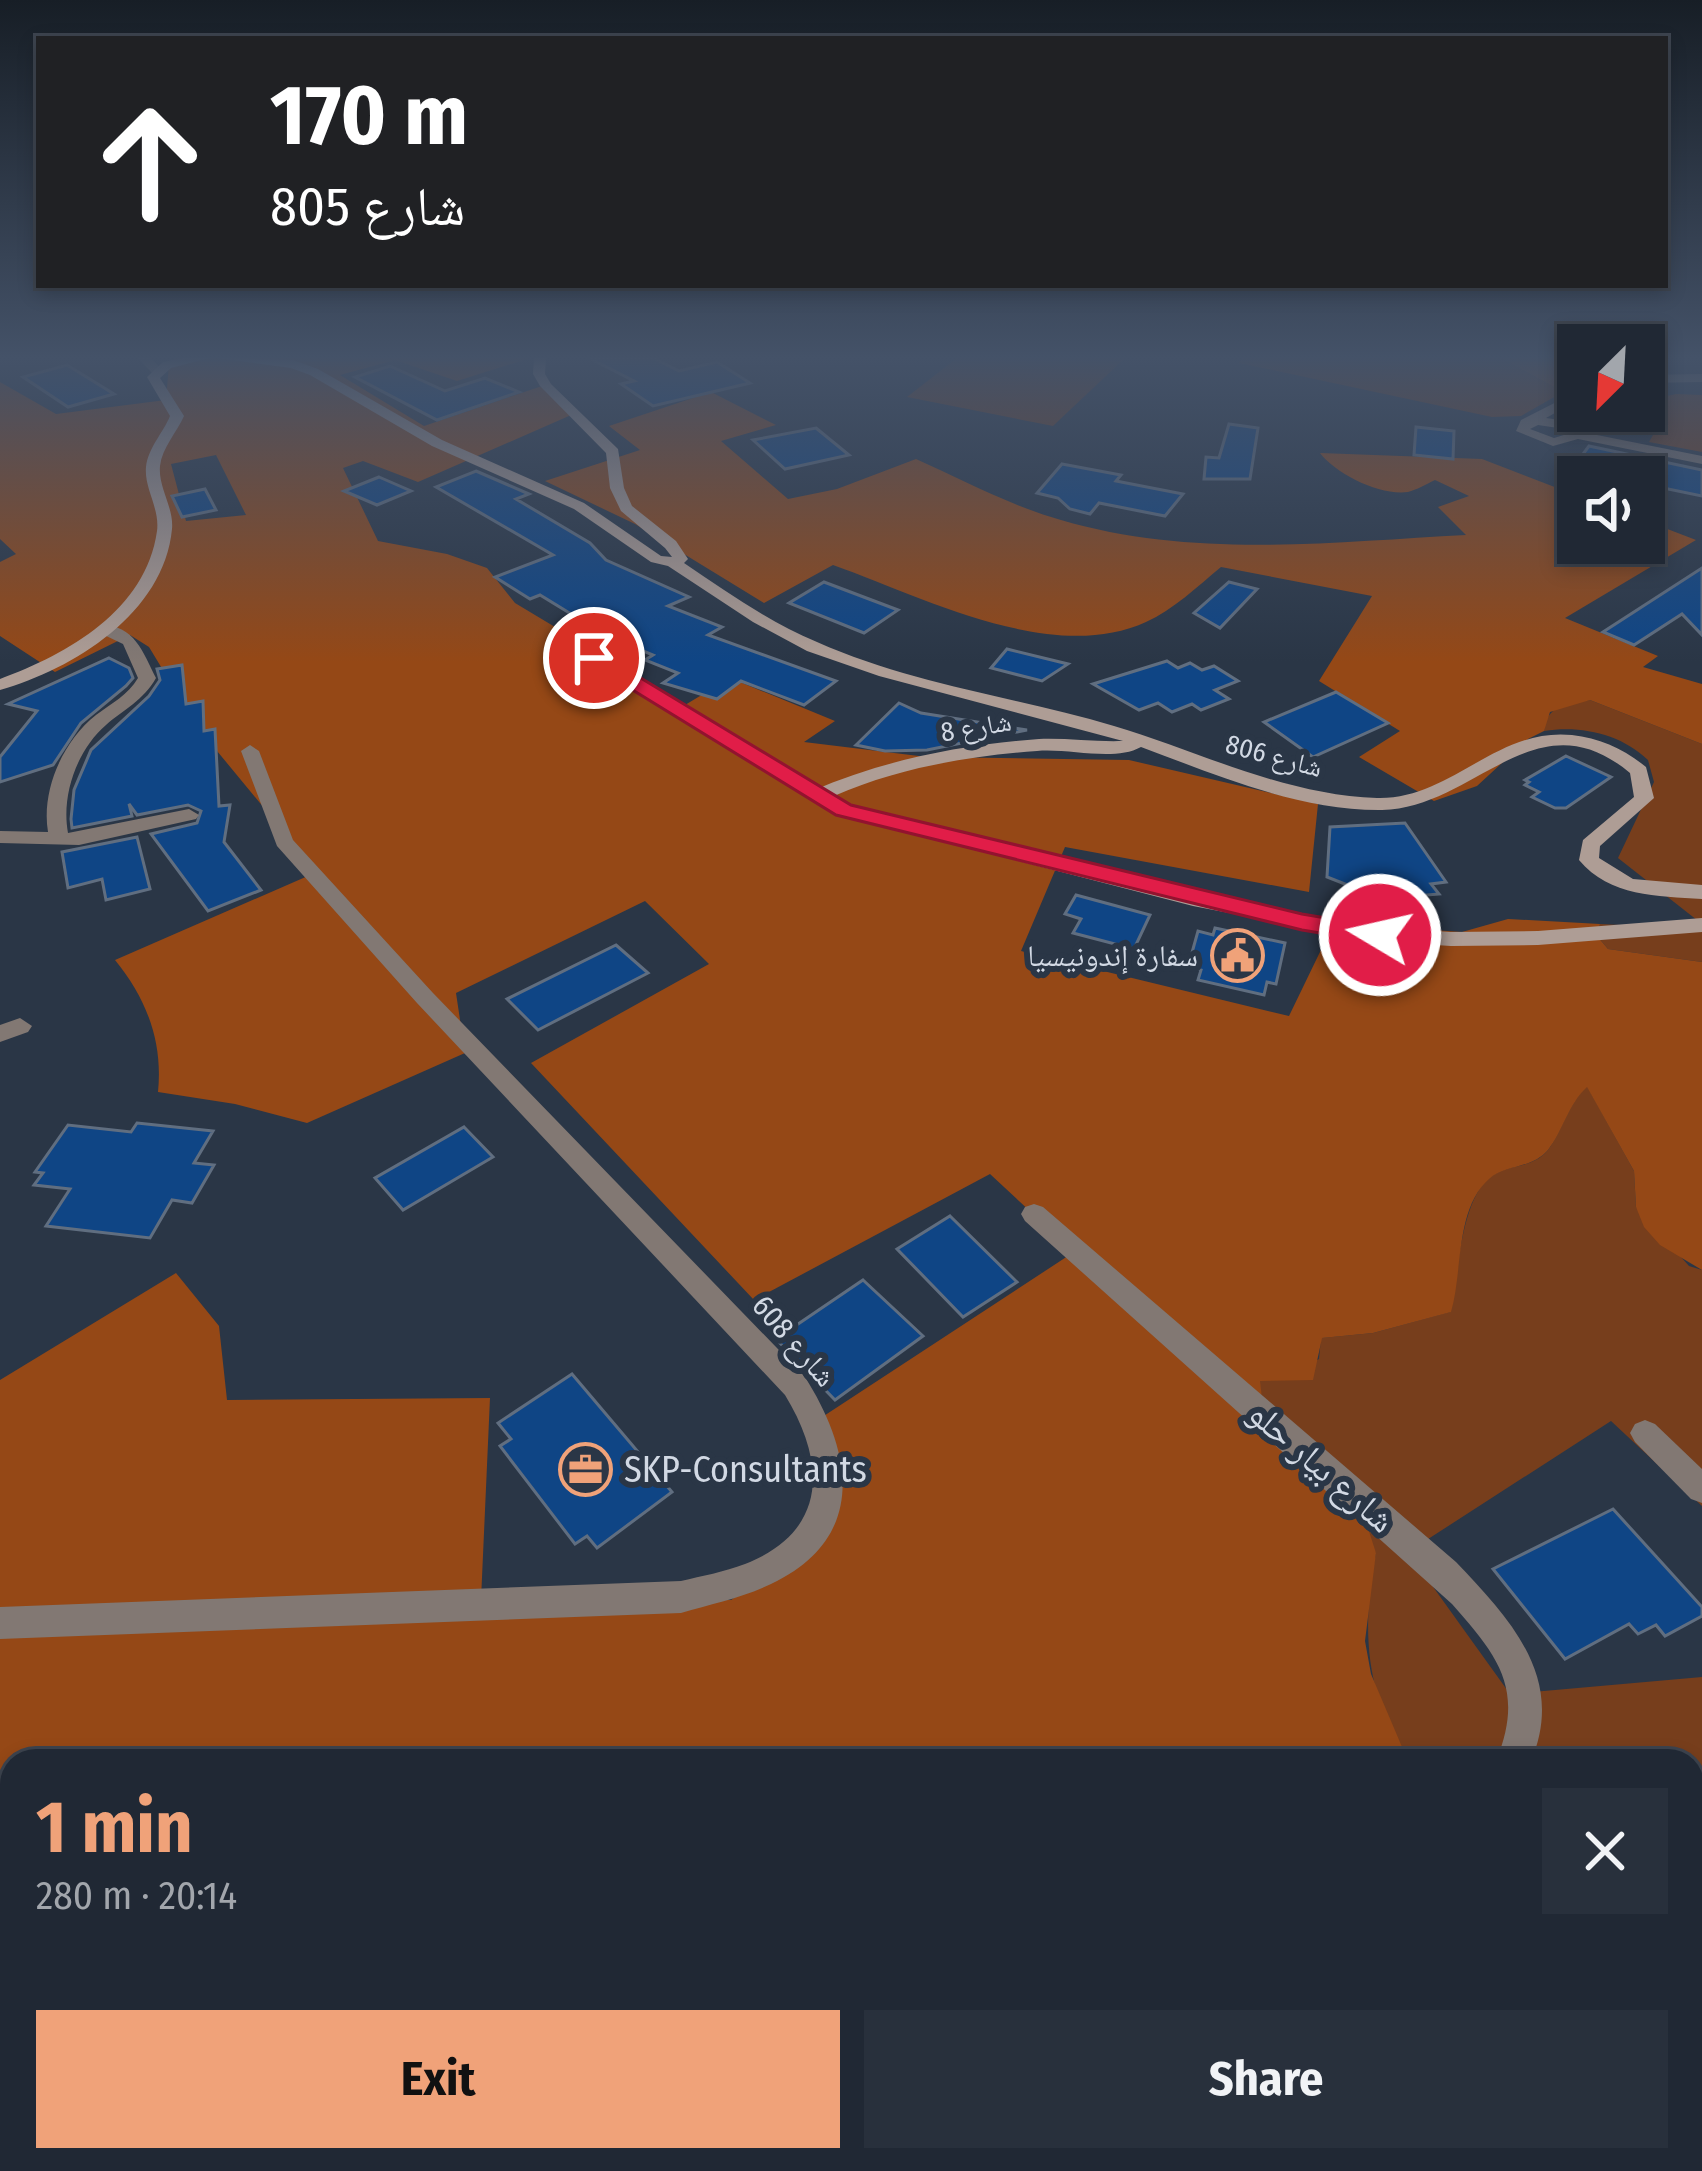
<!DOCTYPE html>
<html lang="en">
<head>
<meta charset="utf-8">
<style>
	:root { --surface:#202834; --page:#28303c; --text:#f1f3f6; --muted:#a2a6ac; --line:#3d444f; --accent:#f0a279 }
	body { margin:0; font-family:"Fira Sans Condensed","Noto Naskh Arabic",sans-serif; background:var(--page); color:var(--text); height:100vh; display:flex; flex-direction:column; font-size:45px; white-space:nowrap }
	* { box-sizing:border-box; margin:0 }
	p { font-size:39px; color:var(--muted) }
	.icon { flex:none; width:66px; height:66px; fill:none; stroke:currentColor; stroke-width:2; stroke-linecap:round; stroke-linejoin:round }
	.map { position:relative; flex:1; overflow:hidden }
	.panel { position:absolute; left:0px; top:1749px; width:1704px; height:423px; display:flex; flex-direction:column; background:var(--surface); border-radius:36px 36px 0 0; box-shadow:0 6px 18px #0003,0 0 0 3px var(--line) }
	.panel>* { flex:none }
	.hud { position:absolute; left:36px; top:36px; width:1632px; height:252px; border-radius:0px; box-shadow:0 6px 18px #0003,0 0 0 3px var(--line); background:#202124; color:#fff; overflow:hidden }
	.needle { width:78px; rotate:204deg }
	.tools { position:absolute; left:1557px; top:324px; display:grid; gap:24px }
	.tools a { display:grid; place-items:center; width:108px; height:108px; border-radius:0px; background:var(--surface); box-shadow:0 6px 18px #0003,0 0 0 3px var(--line); font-size:60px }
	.pin { position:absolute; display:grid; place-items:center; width:102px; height:102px; color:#fff; margin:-51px; border:6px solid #fff; border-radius:50%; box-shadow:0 3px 12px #0007 }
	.me { position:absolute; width:132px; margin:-66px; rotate:279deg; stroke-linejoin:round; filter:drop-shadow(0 0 9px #0008) }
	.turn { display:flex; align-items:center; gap:42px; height:252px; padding:0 36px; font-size:54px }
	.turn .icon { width:156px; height:156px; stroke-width:2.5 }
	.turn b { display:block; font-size:84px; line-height:102px }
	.round { display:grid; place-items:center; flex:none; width:126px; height:126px; border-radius:0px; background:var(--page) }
	.head { display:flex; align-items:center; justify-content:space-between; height:204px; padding:0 36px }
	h1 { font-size:72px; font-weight:700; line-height:90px; color:var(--accent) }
	.button { display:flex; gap:24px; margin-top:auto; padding:24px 36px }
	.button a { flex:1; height:138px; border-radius:0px; background:var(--accent); color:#111; font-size:48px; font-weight:700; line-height:138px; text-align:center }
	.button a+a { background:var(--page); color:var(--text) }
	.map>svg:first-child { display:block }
</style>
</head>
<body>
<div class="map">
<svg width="1702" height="2171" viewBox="0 0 1702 2171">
	<rect width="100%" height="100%" fill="#2a3646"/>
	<g fill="#773e1c">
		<polygon points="957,358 1125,358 1053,426 907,397"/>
		<polygon points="1243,358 1501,358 1563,392 1521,416 1492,417 1239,363"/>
		<polygon points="1676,394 1702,395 1702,452 1649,442 1653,435 1623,419 1630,411 1644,411 1644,401"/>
		<path d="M1590,700L1702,744V924L1618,858L1654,782L1648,760C1621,734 1581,725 1544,731C1545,706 1569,702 1590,700Z"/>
		<polygon points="1600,924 1702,929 1702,962 1608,949 1597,936"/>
		<path d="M1587,1086L1634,1171L1636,1207L1689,1266L1702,1270V1506L1611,1421L1408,1552L1510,1694L1702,1677V1854L1692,1844V1761H1408C1365,1694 1361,1629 1376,1553L1263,1405L1259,1380L1284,1378L1319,1359L1321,1338L1373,1333L1450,1312C1459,1275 1460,1190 1497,1173C1515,1164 1534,1167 1548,1150C1563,1130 1568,1105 1587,1086Z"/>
	</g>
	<g fill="#954816" fill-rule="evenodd">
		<path d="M175,358H530L457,381L395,360L340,375L424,426L545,385L578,412L418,482L363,461L343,468L378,541L447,554L487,568L515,603L685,705L730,678L835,721L804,742L927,757L1129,760L1318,804L1309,892L1065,847L1021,951L1289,1016L1334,923L1462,932L1508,919L1600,924L1597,936L1608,949L1702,962V1270L1660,1245L1644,1227L1636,1207L1634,1171L1587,1087C1568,1105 1563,1131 1548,1150C1532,1169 1506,1164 1489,1179C1455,1209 1463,1271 1451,1312L1373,1333L1322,1338L1313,1380L1260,1381L1263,1406L1365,1519L1376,1553L1365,1641L1371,1674L1408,1761H12V1981L0,1968V1380L176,1273L219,1326L227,1400L490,1398L481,1600H731L779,1566L818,1495L810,1425L1074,1252L990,1174L754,1300L531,1063L709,964L645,901L456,993L465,1053L307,1123L235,1104L158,1092C163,1042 147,999 115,960L317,872L198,728L149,647L130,635L55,672L0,636V562L16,554L0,539V382L56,414L166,400L169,364ZM216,455L246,515L186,521L171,464Z"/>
		<polygon points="1501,358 1578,358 1578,384 1563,392"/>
		<path d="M711,392L776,425L721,441L788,499L837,489L916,459C963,480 1011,506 1061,520C1193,559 1331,542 1466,535L1438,507L1469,496L1435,480C1427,484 1416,490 1408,492C1380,496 1336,474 1320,453L1482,459L1578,496V543H1644V520L1696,540L1565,618L1658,656L1643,667L1702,684V744L1590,700L1550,712L1544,731L1528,739L1477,786L1434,801L1359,757L1400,731L1319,681L1372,596L1221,567C1198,586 1173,610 1146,622C1052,665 923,597 833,565L764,603L635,524L545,481L640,450L609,426Z"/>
		<polygon points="46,2160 223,2160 221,2171 44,2171"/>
	</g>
	<g fill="#0f4585" stroke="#606e80" stroke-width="3">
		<polygon points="589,358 653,358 679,371 717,362 750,383 653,406 621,384 634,381"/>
		<polygon points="67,365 114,394 68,407 23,377"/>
		<polygon points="390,366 445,391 485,378 519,392 437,420 355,377"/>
		<polygon points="1229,424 1258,428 1250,479 1204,479 1206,457 1219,458"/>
		<polygon points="1416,427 1454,431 1453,459 1414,455"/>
		<polygon points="816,428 849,455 785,469 753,440"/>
		<polygon points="1589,446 1702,470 1702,496 1644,484 1644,477 1566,477"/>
		<polygon points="1062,464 1121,475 1116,481 1183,494 1165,516 1099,503 1090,514 1070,509 1058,498 1037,493"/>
		<polygon points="476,471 529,494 516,499 590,543 606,560 689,597 668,606 722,627 708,635 836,681 804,705 741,681 717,699 663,683 678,673 645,660 653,655 607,636 540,595 530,599 495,577 553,555 436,487"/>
		<polygon points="379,477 411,491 377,505 344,491"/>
		<polygon points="205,489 216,510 182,517 172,496"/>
		<polygon points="1702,568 1702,635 1682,614 1634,645 1603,632"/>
		<polygon points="824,582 898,610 864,633 789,603"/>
		<polygon points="1229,582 1257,589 1220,628 1194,613"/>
		<polygon points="1007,649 1068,664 1042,681 991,668"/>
		<polygon points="109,658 129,668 133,678 126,686 81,723 53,765 0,782 0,757 37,711 8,704"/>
		<polygon points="1167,661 1178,668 1190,663 1202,670 1214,666 1238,681 1215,690 1229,699 1201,710 1192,704 1172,712 1158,703 1139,710 1093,684"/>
		<polygon points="182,665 186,704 203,701 204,731 215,729 219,806 230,805 224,842 261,890 208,911 151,834 197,823 201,811 188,805 137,815 129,804 132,816 72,828 71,819 74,790 91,750 149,696 160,680 157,669"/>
		<polygon points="1336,692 1388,723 1313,757 1264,722"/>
		<polygon points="899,703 921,713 1027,730 927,750 885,751 856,745"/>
		<polygon points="1566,756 1611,777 1566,808 1555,808 1532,797 1539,792 1525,785 1529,782 1525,780"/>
		<polygon points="1405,823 1446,882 1431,884 1439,894 1391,898 1352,893 1350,886 1327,877 1330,827"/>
		<polygon points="137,837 150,889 106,900 102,879 68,888 62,852"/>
		<polygon points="1076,895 1150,915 1134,949 1073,933 1081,919 1065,914"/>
		<polygon points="1215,928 1285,943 1276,984 1267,982 1264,995 1198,980 1201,970 1188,967 1198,931 1213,935"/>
		<polygon points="616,945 648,973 538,1030 507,999"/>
		<polygon points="137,1123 213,1131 194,1163 214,1165 192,1203 172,1200 150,1238 46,1226 70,1189 34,1185 43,1173 35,1172 68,1125 131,1132"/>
		<polygon points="464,1127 493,1157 403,1210 375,1178"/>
		<polygon points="950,1216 1017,1282 963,1317 897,1249"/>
		<polygon points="863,1280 923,1336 835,1400 776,1339"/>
		<polygon points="572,1374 672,1492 597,1548 587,1536 575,1544 500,1446 511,1439 498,1423"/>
		<polygon points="1613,1509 1702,1607 1702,1616 1665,1636 1656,1625 1638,1634 1629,1624 1565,1659 1493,1569"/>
	</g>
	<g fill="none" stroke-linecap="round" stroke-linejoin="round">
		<g fill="#827873" fill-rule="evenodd">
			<polygon points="138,358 151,358 162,370 152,373"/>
			<polygon points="1702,374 1702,382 1644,383 1644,375"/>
			<path d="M1578,391V400L1546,418L1567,421L1582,432L1702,456V464L1578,439L1553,446L1516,431L1521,420ZM1538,425L1558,428L1567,434L1554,438L1530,429Z"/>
			<path d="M100,625C134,624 143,652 156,678C143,701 124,709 106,725C77,750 61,795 68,833L189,809L199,815L196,819L79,845L0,843V831L48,832C41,790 63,741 96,715C112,703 128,695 138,678L123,644L100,633Z"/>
			<polygon points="557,630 826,791 829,795 819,801 812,799 551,639 549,635"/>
			<path d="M250,745L259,751L293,840L433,993L805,1377C853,1453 868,1538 771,1584C742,1598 711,1604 681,1613L0,1639V1607L681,1581C702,1576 724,1572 745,1564C829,1531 826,1462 785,1395L417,1003L277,846L241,751Z"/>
			<polygon points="20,1018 32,1026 28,1032 0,1042 0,1025"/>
			<path d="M1034,1204L1043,1207L1456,1562C1511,1620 1566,1678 1531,1761H1496C1525,1690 1499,1657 1452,1604L1025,1221L1021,1214L1025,1207Z"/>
			<polygon points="1645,1420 1655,1424 1702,1469 1702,1503 1691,1499 1635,1442 1630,1433 1635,1424"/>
			<polygon points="713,2160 778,2160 773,2171 708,2171"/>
		</g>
		<g fill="#ae9d95" fill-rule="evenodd">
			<path d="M183,358H209L171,368L160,378L184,416C177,432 162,448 160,466C158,488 174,507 172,529C164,613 74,669 0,690V679C68,654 146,610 157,531C160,508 144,489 146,467C148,448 163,433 170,416L147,377L163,362Z"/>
			<path d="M218,358L293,360L318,369L442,440L584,503L661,556L672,557L665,548L621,511L610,488L606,453L540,386L533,374L534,358H546L545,374L551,384L618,449L624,488L632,506L676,541L688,559L684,563C727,592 769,622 817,642C911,684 1016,697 1114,726C1201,752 1284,795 1377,798C1450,800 1497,727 1572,735C1600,738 1624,749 1646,767L1654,798L1600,846L1599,858L1633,879L1702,885V899C1657,896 1610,897 1579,860L1583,840L1634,797L1630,773C1536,694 1476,808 1382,810C1299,811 1217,775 1141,747C1114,762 1069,748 1037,751C968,756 898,768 834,796L851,806L1193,893L1374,927L1451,932L1538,931L1702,918V932L1538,945L1451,946L1374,941L1193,906L837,814L812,799V791C883,760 961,745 1039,739C1067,738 1095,742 1123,741L879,676L807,651L753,622L668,566L651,562L574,509L432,446L310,375L291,368Z"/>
			<polygon points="0,1961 12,1966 12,2013 0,2008"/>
			<polygon points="100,2160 144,2160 149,2171 105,2171"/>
		</g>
	</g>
	<linearGradient id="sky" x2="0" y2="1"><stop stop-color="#171e26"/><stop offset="0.54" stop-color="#445268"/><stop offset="1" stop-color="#445268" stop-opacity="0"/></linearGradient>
	<rect width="1702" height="662" fill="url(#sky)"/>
	<polygon fill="#e11d48" stroke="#92132f" stroke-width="3" points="587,654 601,654 851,805 1302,914 1380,927 1392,935 1380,943 1302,930 836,815 587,662"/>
	<defs>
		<symbol id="civic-ring" viewBox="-11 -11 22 22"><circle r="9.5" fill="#2a3646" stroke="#f0a279" stroke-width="1.5"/><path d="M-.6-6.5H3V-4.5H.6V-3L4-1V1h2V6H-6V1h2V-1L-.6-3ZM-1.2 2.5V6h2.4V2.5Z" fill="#f0a279"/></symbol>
		<symbol id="office-ring" viewBox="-11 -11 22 22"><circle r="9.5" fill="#2a3646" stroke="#f0a279" stroke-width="1.5"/><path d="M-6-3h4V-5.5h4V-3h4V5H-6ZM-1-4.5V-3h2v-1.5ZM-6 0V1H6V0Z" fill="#f0a279"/></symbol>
	</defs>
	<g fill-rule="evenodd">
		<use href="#civic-ring" x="1208" y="926" width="59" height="59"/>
		<use href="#office-ring" x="556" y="1440" width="59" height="59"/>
	</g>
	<g text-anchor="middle" stroke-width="12" stroke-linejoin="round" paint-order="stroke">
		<g font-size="27" fill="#d2d9e4" stroke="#2a3646">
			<text transform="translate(976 727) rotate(-9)" y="9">شارع 8</text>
			<text transform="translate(1274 756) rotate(15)" y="9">شارع 806</text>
		</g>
		<g font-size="30" fill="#d2d9e4" stroke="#2a3646" text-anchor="end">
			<text x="1198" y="966">سفارة إندونيسيا</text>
		</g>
		<g font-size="30" fill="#d2d9e4" stroke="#2a3646">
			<text transform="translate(794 1341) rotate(49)" y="10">شارع 608</text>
		</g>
		<g font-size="36" fill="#d2d9e4" stroke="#2a3646">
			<text transform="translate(1322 1466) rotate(41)" y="13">شارع بيار حلو</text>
		</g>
		<g font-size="36" fill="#d2d9e4" stroke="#2a3646" text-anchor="start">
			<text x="624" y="1482">SKP-Consultants</text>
		</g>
	</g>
</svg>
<div class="tools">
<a><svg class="needle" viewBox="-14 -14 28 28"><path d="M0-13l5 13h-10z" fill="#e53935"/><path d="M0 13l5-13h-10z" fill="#a2a6ac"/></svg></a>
<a><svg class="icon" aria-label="sound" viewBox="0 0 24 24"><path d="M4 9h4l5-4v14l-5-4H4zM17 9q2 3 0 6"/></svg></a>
</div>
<div class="pin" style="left:594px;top:658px;background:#d93025"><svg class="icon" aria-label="arrive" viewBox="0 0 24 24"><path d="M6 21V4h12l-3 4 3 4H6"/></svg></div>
<svg class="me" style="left:1380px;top:935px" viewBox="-20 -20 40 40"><circle r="17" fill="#e11d48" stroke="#fff" stroke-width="3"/><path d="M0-11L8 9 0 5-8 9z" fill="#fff"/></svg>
<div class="hud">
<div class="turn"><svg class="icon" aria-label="ahead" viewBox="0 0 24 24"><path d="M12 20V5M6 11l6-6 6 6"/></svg><div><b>170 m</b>شارع 805</div></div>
</div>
<section class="panel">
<div class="head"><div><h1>1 min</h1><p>280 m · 20:14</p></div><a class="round"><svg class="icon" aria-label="close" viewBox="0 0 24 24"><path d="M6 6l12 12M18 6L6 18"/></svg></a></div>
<div class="button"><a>Exit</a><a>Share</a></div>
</section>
</div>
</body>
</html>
